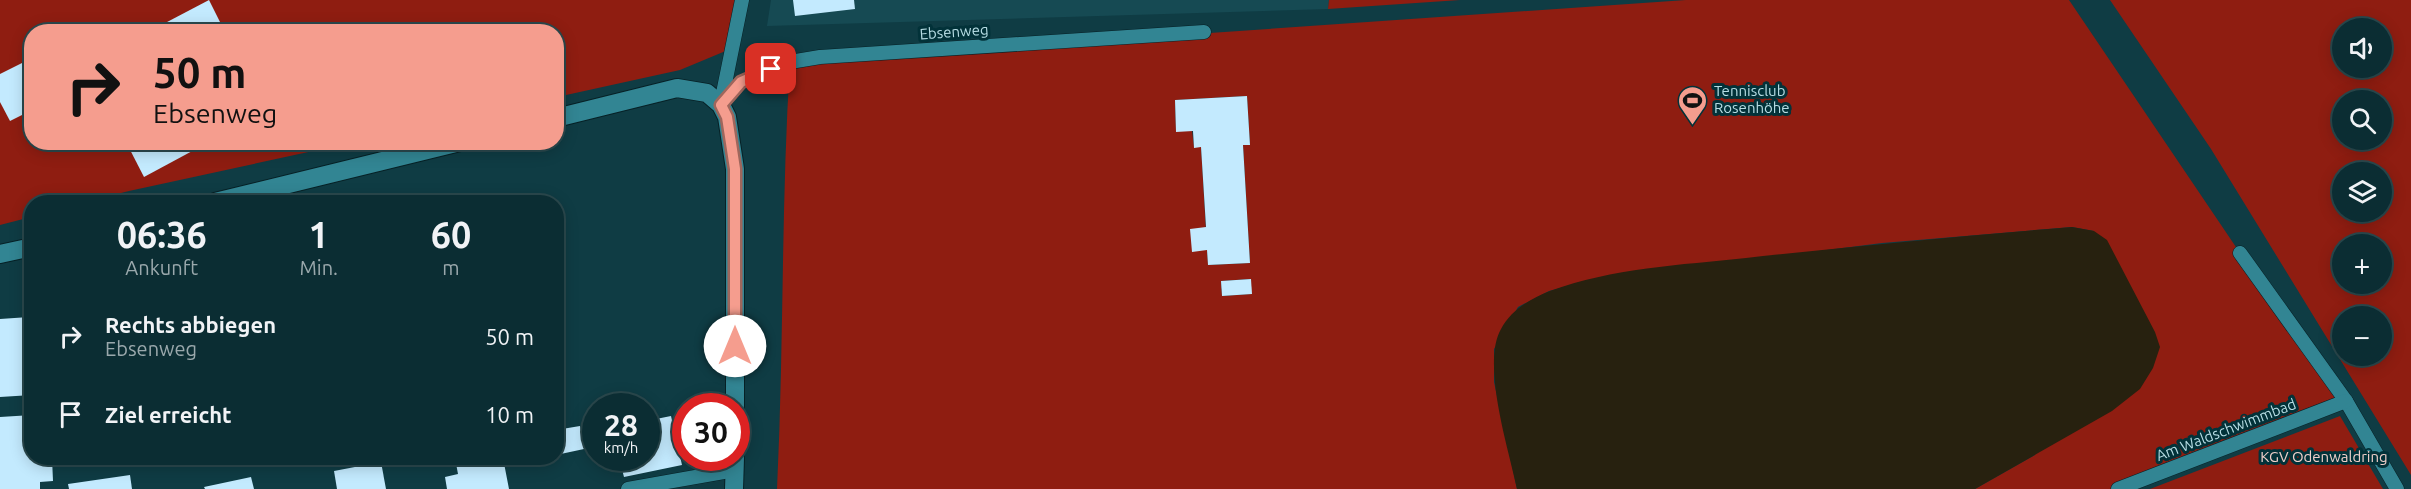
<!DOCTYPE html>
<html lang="de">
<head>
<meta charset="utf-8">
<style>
	:root { --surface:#0b2d33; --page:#19393f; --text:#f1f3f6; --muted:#9aa8ac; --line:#2b494e }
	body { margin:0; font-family:Ubuntu,sans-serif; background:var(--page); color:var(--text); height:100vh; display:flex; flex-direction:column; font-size:22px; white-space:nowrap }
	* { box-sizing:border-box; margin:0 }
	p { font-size:20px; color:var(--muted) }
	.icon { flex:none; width:33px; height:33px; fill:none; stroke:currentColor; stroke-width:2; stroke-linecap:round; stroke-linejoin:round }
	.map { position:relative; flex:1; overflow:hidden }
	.drawer { position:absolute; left:24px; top:195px; width:540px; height:270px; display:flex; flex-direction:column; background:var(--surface); border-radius:24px; box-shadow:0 3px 15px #0003,0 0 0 2px var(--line) }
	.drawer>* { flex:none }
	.top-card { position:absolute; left:24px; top:24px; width:540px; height:126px; border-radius:24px; box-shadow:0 3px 15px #0003,0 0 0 2px var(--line); background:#f59d8e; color:#111; overflow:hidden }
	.controls { position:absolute; left:2332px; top:18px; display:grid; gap:12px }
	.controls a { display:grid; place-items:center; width:60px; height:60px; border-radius:50%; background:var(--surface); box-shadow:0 3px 15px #0003,0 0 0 2px var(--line); font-size:30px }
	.speed { position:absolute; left:582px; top:393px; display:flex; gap:12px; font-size:30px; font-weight:700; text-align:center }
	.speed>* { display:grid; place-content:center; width:78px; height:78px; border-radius:50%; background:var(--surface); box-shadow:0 3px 15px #0003,0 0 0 2px var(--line); line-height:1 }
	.speed small { font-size:15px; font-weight:400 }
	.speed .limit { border:9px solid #d22; background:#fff; color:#111 }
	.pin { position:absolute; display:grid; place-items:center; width:51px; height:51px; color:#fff; margin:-26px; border-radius:12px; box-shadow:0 3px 9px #0006 }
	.me { position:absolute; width:66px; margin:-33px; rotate:0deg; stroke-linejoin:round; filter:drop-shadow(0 0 4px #0008) }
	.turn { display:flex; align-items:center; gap:21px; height:126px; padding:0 30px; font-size:27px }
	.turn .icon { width:78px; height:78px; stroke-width:2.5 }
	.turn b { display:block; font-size:42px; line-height:51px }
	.eta { display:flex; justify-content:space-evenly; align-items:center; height:102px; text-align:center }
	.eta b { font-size:36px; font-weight:600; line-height:42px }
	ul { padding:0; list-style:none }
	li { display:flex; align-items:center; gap:18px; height:78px; padding:0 30px }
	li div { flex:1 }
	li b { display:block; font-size:22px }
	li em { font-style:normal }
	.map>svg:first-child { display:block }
</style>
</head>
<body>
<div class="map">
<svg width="2411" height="489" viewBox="0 0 2411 489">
	<rect width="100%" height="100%" fill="#0f3c44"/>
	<polygon fill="#164a53" points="771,0 1329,0 1328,9 767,26"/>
	<g fill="#8f1d11" fill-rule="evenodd">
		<polygon points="0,0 735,0 728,50 680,70 557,97 556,32 32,32 32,142 350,143 129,191 85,202 32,202 31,217 0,225"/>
		<polygon points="1329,0 1460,0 1328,9"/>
		<path d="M1686,0H2069L2240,253L2346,401L2118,489H1975L2035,455L2094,231L2072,227L1882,243L1590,280L1549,291L1518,307L1494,349V382L1517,489H777C784,347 781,204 790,62ZM1247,96L1250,145H1243L1250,263L1208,265L1201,147H1194L1192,131H1176L1175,100ZM1250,279L1251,294L1222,296L1221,281Z"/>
		<path d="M2110,0H2411V475L2211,149ZM2382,28V68H2343V28ZM2343,100H2382V140H2343ZM2343,172H2382V212H2343ZM2382,244V284H2343V244ZM2382,316V356H2343V316Z"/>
		<polygon points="2340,416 2383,489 2150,489"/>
	</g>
	<path fill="#27210f" d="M2072,227L2094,231L2107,240L2155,332L2160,347L2153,368L2140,389L2112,411L1975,489H1517C1509,450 1481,364 1501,329C1511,310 1530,299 1550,291C1612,268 1681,265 1746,258C1855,246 1963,236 2072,227Z"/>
	<g fill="#c3eafe">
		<polygon points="209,0 225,32 148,32"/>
		<polygon points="793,0 854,0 855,9 795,16"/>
		<polygon points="32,58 32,110 10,121 0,102 0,74"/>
		<polygon points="1247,96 1250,145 1243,145 1250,263 1208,265 1207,250 1192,252 1190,229 1206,227 1201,147 1194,148 1193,131 1176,132 1175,100"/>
		<polygon points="126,142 209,142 144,177"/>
		<polygon points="1251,279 1252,294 1222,296 1221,281"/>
		<polygon points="29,317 32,346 32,395 0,397 0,319"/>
		<polygon points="32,415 32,458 52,458 53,481 40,482 40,489 0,489 0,417"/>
		<polygon points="671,416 682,465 624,477 619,458 646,458 646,421"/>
		<polygon points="580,426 584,449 556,455 556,430"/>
		<polygon points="455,458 503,458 509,489 447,489 445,477 458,474"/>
		<polygon points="522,458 537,458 537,459 523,461"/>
		<polygon points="381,462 386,489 337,489 334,471"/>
		<polygon points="130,475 132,489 69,489 68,484"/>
		<polygon points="251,477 254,489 205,489 204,487"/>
	</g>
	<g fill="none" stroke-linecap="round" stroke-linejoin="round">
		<defs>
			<g id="lane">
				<polyline points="721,103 742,0"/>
				<polyline points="721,105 741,82 790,62 820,57 1204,32"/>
				<polyline points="2240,253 2346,401 2397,489"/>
				<polyline points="628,489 735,470"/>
				<polyline points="2118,489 2346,401"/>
			</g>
			<g id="street">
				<polyline points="556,118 677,88 707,93 721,105 727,117 735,169 735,406"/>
				<polyline points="215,202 460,142"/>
				<polyline points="0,254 32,247"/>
				<polyline points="734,489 735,458"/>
			</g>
		</defs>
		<use href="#lane" stroke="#072126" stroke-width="15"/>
		<use href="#street" stroke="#072126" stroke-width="20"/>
		<use href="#lane" stroke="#328593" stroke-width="14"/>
		<use href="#street" stroke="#328593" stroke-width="18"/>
	</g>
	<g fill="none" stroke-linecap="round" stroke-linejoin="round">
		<defs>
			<polyline id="route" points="735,346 735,169 727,117 721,105 741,82 771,69"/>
		</defs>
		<use href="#route" stroke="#9f665c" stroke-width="15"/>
		<use href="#route" stroke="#f59d8e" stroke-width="10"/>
	</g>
	<defs>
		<symbol id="stadium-pin" viewBox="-11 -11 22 30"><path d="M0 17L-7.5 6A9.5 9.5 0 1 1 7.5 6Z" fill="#f59d8e" stroke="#023239"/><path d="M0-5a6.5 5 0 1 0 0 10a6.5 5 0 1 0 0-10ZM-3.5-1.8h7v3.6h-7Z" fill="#111"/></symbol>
	</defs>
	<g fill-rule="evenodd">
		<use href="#stadium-pin" x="1676" y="84" width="33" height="45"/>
	</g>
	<g text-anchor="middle" stroke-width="6" stroke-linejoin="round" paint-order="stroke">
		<g font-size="15" fill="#b7dde4" stroke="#023239">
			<text transform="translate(954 32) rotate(-4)" y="5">Ebsenweg</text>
			<text transform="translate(2226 430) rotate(-21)" y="5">Am Waldschwimmbad</text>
		</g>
		<g font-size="15" fill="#b7dde4" stroke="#023239" text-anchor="start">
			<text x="1714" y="96">Tennisclub<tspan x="1714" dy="17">Rosenhöhe</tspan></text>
		</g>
		<g font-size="15" fill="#f0d0ca" stroke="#023239">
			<text x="2324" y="462">KGV Odenwaldring</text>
		</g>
	</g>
</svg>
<div class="controls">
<a><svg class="icon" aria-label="sound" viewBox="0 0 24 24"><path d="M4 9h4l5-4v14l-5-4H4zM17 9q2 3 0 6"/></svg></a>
<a><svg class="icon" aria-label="search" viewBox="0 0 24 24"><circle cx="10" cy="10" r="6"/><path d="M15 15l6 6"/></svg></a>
<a><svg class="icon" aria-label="layers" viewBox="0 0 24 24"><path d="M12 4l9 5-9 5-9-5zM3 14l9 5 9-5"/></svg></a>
<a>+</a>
<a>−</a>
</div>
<div class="speed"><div>28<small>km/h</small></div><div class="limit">30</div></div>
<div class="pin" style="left:771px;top:69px;background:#d93025"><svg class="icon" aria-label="arrive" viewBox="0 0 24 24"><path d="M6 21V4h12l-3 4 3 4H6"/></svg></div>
<svg class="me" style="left:735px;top:346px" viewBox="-20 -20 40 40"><circle r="19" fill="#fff"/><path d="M0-13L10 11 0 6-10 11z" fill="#f59d8e"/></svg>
<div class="top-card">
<div class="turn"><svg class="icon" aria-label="right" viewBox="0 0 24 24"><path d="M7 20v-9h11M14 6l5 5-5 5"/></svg><div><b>50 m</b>Ebsenweg</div></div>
</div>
<section class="drawer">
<div class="eta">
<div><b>06:36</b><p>Ankunft</p></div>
<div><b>1</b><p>Min.</p></div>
<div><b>60</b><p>m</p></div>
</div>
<ul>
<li><svg class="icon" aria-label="right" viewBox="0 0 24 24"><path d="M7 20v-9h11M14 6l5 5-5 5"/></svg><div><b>Rechts abbiegen</b><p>Ebsenweg</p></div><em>50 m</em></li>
<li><svg class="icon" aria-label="arrive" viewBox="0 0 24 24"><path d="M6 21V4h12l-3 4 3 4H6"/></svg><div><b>Ziel erreicht</b></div><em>10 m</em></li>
</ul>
</section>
</div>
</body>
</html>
